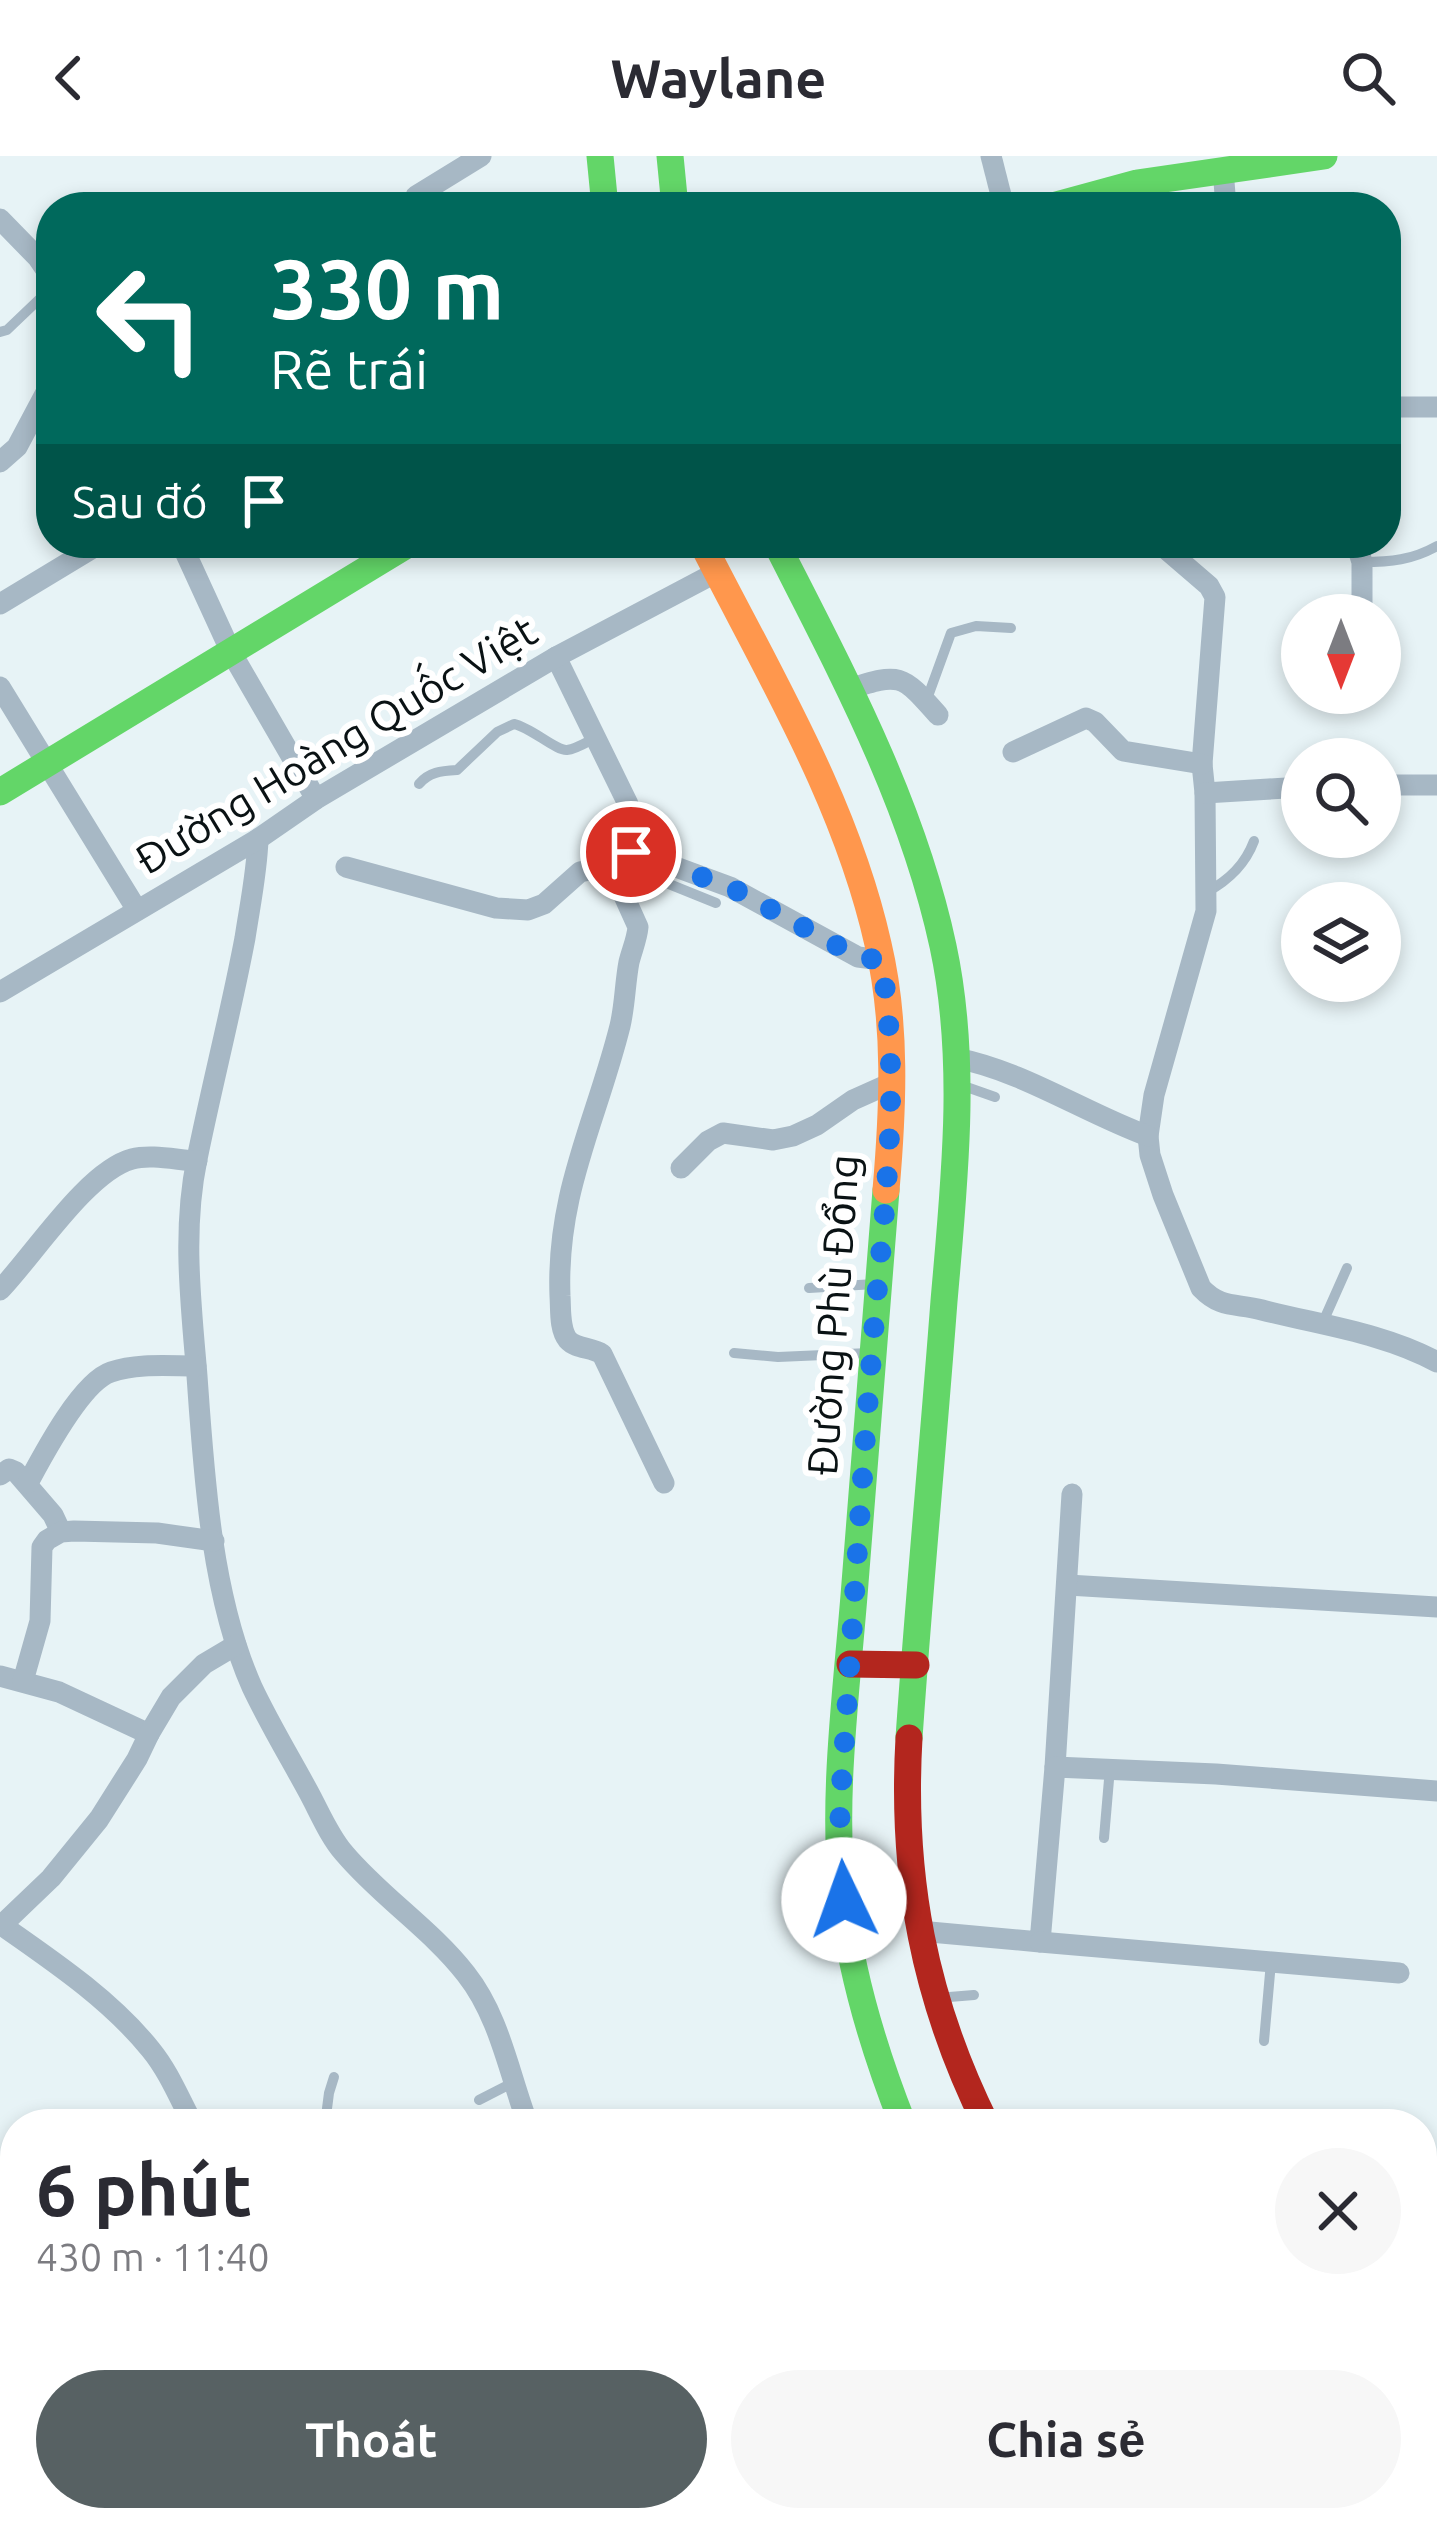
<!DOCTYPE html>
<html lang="vi">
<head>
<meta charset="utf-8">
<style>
	:root { --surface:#fff; --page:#f7f7f7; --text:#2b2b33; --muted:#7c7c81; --accent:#576163 }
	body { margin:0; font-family:Ubuntu,sans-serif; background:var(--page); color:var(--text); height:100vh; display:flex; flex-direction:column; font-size:45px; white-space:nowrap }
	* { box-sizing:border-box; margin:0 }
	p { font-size:39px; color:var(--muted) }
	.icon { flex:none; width:66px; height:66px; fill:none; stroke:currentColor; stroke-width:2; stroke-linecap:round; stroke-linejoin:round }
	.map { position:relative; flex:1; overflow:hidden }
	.panel { position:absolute; left:0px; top:1953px; width:1437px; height:423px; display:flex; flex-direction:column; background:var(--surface); border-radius:48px 48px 0 0; box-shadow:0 6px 18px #0003 }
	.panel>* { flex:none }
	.top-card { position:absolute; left:36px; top:36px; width:1365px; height:366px; border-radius:48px; box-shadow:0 6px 18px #0003; background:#00695c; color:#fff; overflow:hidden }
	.needle { width:78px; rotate:180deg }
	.buttons { position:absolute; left:1281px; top:438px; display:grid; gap:24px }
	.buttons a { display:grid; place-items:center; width:120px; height:120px; border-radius:50%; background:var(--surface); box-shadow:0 6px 18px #0003; font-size:60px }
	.pin { position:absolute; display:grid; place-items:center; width:102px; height:102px; color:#fff; margin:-51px; border:6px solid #fff; border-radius:50%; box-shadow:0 3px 12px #0007 }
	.me { position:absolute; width:132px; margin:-66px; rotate:357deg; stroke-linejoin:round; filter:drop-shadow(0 0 9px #0008) }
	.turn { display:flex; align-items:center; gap:42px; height:252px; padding:0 36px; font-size:54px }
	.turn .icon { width:156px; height:156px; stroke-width:2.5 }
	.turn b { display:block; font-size:84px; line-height:102px }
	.then { display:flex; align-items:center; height:114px; padding:0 36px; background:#0003; gap:24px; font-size:45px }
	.round { display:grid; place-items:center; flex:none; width:126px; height:126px; border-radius:63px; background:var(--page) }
	.summary { display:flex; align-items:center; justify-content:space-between; height:204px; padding:0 36px }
	h1 { font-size:72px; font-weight:700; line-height:90px }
	.cta { display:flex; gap:24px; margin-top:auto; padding:24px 36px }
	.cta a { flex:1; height:138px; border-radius:72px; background:var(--accent); color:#fff; font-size:48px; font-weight:700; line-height:138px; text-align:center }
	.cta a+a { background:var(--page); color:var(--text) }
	header { display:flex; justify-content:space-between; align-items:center; height:156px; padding:0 36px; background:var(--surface); font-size:54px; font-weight:700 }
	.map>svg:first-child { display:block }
</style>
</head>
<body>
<header><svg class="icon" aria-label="back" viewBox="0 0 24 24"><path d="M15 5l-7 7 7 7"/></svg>Waylane<svg class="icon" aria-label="search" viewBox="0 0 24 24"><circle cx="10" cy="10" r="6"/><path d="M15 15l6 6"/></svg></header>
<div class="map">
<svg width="1437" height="2375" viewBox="0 0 1437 2375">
	<rect width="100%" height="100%" fill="#e7f3f6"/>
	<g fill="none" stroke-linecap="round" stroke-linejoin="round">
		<g stroke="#a7b8c5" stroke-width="10">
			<polyline points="0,176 7,174 51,132"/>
			<path d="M1362,406C1391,406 1412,404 1437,390"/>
			<polyline points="927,543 951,477 976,470 1011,472"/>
			<path d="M419,628C429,616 441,615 457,614L497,576L514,568C532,572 556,595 567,594C576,593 587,586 595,582"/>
			<polyline points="628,703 654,722 716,747"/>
			<path d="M1207,736C1229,724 1245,709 1254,685"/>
			<polyline points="958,928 995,941"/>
			<polyline points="809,1132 875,1128"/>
			<polyline points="1323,1166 1347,1112"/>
			<polyline points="734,1197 778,1201 869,1197"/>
			<polyline points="1104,1682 1110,1612"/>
			<polyline points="937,1842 974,1839"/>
			<polyline points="1264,1885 1271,1806"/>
			<polyline points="479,1944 514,1926"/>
			<polyline points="325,1968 329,1937 334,1921"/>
			<polyline points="1422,2335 1437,2321"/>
			<polyline points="174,2361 186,2375"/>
			<polyline points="4,2375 33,2361"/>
			<polyline points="1379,2375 1394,2361"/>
		</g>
		<g stroke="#a7b8c5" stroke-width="21">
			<polyline points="991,0 1004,51"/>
			<polyline points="1223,13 1226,51"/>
			<polyline points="416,40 481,0"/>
			<polyline points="0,63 38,102 51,121"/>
			<polyline points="1386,251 1437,251"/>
			<polyline points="0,306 17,291 51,227"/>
			<polyline points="181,387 231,496 316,643"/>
			<path d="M1159,387L1209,430L1215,441L1202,608L1205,637L1206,755L1154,939L1148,980L1150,999L1163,1039L1201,1132C1221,1153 1236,1147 1262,1154C1320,1169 1384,1177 1437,1206"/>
			<polyline points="1356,387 1362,406 1362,459"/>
			<polyline points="0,448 101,387"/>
			<polyline points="556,501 628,648 627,697"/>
			<polyline points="0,531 137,754"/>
			<path d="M849,533C900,517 901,517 938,559"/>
			<polyline points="1013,596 1086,562 1095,566 1123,595 1202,608"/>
			<polyline points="1380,629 1437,629"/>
			<polyline points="1205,637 1302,631"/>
			<path d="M258,683C257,716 250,749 245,782C231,856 212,929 197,1003C182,1075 191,1148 197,1220C204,1319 211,1439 252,1531C269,1567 289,1600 308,1635C319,1655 329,1680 344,1697C381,1741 431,1773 466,1818C500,1861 509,1918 528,1968"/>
			<path d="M610,709L638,771C637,783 632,794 629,806C625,827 625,849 620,870C596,966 556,1037 560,1140C561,1153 559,1173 568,1184C576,1193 592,1191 602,1198L664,1327"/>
			<polyline points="346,711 496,752 528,754 544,748 580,716 610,709 620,700 635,696 730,731 858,801 881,804"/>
			<polyline points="0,836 258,683 316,643 556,501 717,416"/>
			<path d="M956,902C1023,915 1083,956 1148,980"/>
			<polyline points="681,1012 708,985 723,977 773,984 793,980 817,969 853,944 891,927"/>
			<path d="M0,1134C33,1100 87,1015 132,1003C151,998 177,1004 197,1005"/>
			<polyline points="0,1319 9,1313 16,1316 53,1359 61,1376"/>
			<path d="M28,1327C43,1299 81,1226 111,1216C137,1207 169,1210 196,1210"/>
			<polyline points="1068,1429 1437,1451"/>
			<polyline points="0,1520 59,1536 149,1578"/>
			<polyline points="23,1525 40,1465 42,1391 47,1384 61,1376 74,1375 157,1377 214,1385"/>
			<polyline points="1055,1611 1072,1338"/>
			<path d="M0,1768C53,1805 111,1844 151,1894C169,1916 180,1944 193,1968"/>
			<polyline points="2,1769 51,1722 99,1663 137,1603 149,1578 171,1541 204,1508 236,1489"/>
			<polyline points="919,1775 1040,1786 1055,1611 1216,1618 1437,1635"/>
			<polyline points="1040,1786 1399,1817"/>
			<polyline points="0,2128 15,2136"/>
			<polyline points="0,2239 15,2231"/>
			<polyline points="1422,2302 1437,2278"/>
			<polyline points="0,2358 15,2354"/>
			<polyline points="274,2361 281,2375"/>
			<polyline points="38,2375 38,2361"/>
			<polyline points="601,2375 623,2361"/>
		</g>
		<g stroke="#63d668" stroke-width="27">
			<polyline points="600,0 605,51"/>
			<polyline points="670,0 675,51"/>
			<polyline points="1049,51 1137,27 1324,0"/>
			<path d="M776,387C842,517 912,646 943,790C968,906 954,1029 944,1145C933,1291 919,1436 909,1582"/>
			<polyline points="0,636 410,387"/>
			<path d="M886,1034C875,1165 865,1296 855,1427C847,1533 831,1641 843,1747C852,1824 875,1897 903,1968"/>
			<polyline points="1224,2361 1237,2375"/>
		</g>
		<path stroke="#ff974d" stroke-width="27" d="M702,387C768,517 846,645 878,788C897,868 893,953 886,1034"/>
		<g stroke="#b3261e" stroke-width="27">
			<polyline points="850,1508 916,1509"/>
			<path d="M909,1582C901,1721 924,1843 986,1968"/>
			<polyline points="1322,2361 1336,2375"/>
		</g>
	</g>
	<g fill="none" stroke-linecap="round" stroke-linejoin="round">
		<path stroke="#1a73e8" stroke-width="21" stroke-dasharray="0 37.8" d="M631,696L730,731L858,801L881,804C903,933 882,1066 872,1195C860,1346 851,1498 840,1649V1714L844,1744"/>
	</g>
	<g text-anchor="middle" stroke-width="12" stroke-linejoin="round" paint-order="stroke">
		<g font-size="42" fill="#0a1214" stroke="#fff">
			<text transform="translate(336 589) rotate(-31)" y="15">Đường Hoàng Quốc Việt</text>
			<text transform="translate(833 1159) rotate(-86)" y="15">Đường Phù Đổng</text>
		</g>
	</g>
</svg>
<div class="buttons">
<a><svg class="needle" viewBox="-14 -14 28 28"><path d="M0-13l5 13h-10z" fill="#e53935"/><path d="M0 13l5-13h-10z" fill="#7c7c81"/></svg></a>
<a><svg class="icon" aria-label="search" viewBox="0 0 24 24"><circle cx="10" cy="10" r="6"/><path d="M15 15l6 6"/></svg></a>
<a><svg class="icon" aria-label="layers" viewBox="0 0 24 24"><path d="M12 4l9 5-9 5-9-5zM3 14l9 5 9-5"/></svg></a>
</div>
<div class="pin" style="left:631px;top:696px;background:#d93025"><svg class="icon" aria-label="arrive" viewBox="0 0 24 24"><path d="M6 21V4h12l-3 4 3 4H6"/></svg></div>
<svg class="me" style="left:844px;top:1744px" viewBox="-20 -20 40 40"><circle r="19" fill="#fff"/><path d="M0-13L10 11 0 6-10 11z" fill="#1a73e8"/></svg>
<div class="top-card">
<div class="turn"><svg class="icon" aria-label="left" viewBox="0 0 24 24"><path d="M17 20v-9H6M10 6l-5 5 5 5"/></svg><div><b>330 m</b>Rẽ trái</div></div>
<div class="then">Sau đó<svg class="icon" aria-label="arrive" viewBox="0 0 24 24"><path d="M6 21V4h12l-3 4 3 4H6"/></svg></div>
</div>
<section class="panel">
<div class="summary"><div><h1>6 phút</h1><p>430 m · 11:40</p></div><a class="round"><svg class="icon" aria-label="close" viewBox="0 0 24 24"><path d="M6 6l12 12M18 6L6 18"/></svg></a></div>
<div class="cta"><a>Thoát</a><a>Chia sẻ</a></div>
</section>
</div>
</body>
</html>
